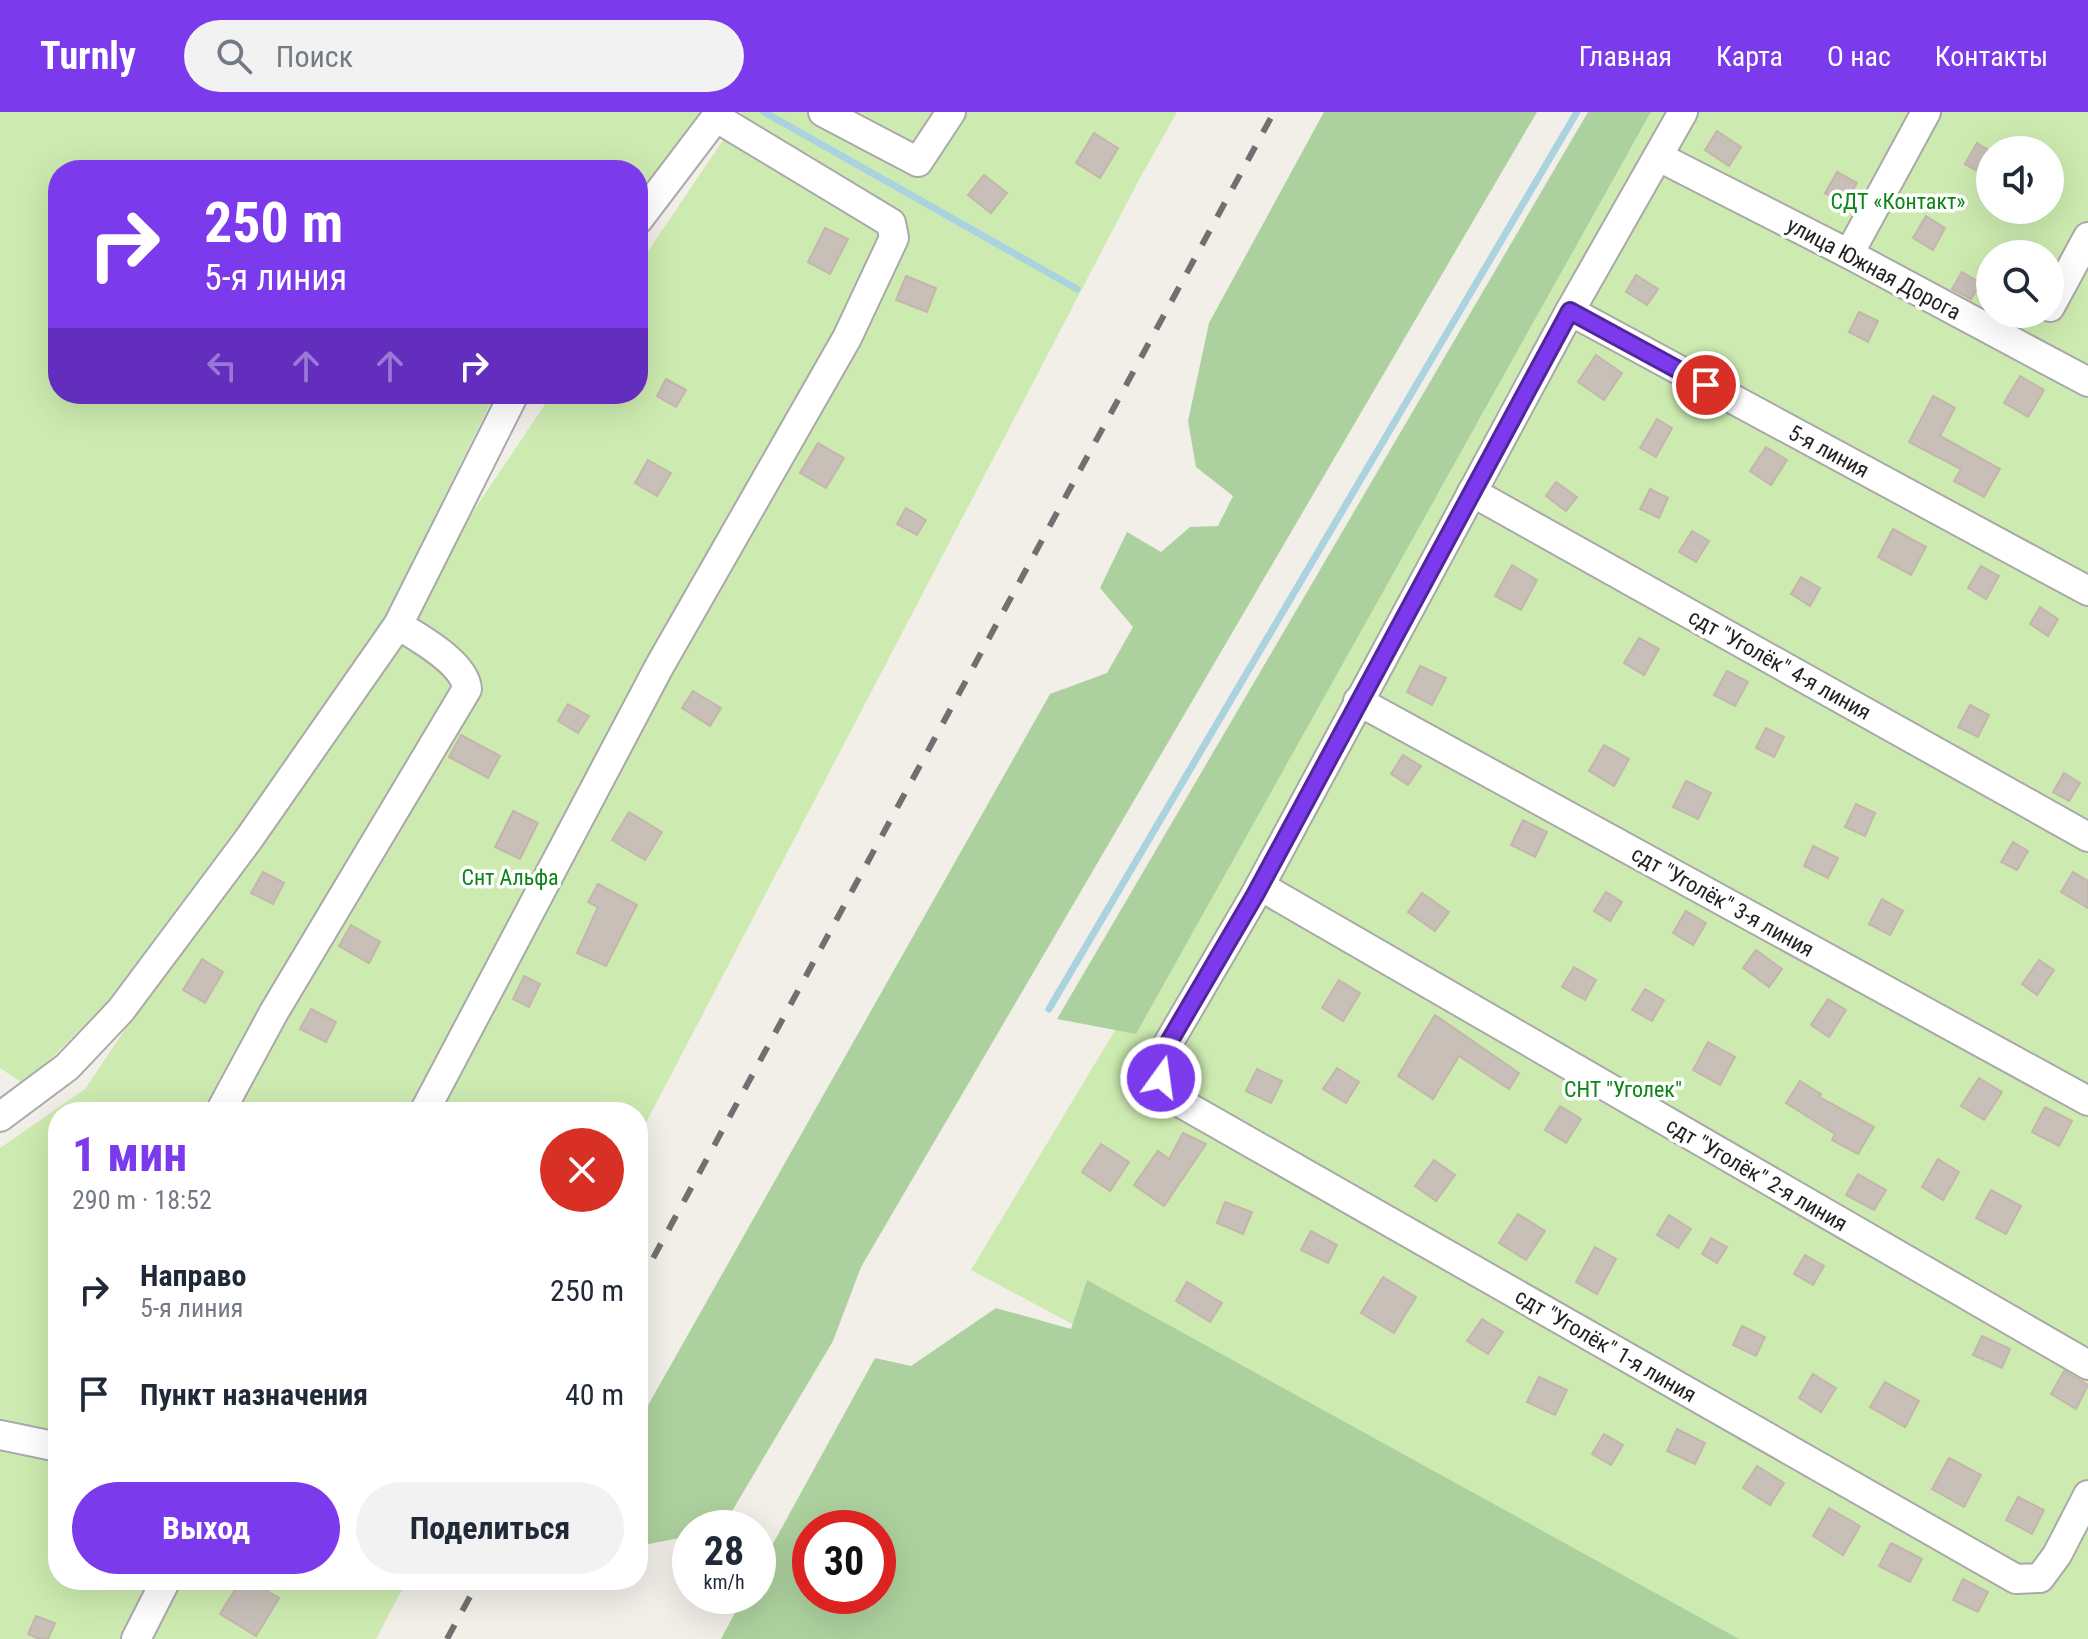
<!DOCTYPE html>
<html lang="ru">
<head>
<meta charset="utf-8">
<style>
	:root { --surface:#fff; --page:#f2f2f3; --text:#1f2937; --muted:#747a83; --accent:#7c3aed }
	body { margin:0; font-family:"Roboto Condensed",sans-serif; background:var(--page); color:var(--text); height:100vh; display:flex; flex-direction:column; font-size:30px; white-space:nowrap }
	* { box-sizing:border-box; margin:0 }
	p { font-size:26px; color:var(--muted) }
	.icon { flex:none; width:44px; height:44px; fill:none; stroke:currentColor; stroke-width:2; stroke-linecap:round; stroke-linejoin:round }
	.map { position:relative; flex:1; overflow:hidden }
	.drawer { position:absolute; left:48px; top:990px; width:600px; height:488px; display:flex; flex-direction:column; background:var(--surface); border-radius:32px; box-shadow:0 8px 32px #0002 }
	.drawer>* { flex:none }
	.top-card { position:absolute; left:48px; top:48px; width:600px; height:244px; border-radius:32px; box-shadow:0 8px 32px #0002; background:#7c3aed; color:#fff; overflow:hidden }
	.fabs { position:absolute; left:1976px; top:24px; display:grid; gap:16px }
	.fabs a { display:grid; place-items:center; width:88px; height:88px; border-radius:50%; background:var(--surface); box-shadow:0 8px 32px #0002; font-size:40px }
	.speed { position:absolute; left:672px; top:1398px; display:flex; gap:16px; font-size:40px; font-weight:700; text-align:center }
	.speed>* { display:grid; place-content:center; width:104px; height:104px; border-radius:50%; background:var(--surface); box-shadow:0 8px 32px #0002; line-height:1 }
	.speed small { font-size:20px; font-weight:400 }
	.speed .limit { border:12px solid #d22; background:#fff; color:#111 }
	.pin { position:absolute; display:grid; place-items:center; width:68px; height:68px; color:#fff; margin:-34px; border:4px solid #fff; border-radius:50%; box-shadow:0 2px 8px #0007 }
	.me { position:absolute; width:88px; margin:-44px; rotate:14deg; stroke-linejoin:round; filter:drop-shadow(0 0 6px #0008) }
	.turn { display:flex; align-items:center; gap:28px; height:168px; padding:0 24px; font-size:36px }
	.turn .icon { width:104px; height:104px; stroke-width:2.5 }
	.turn b { display:block; font-size:56px; line-height:68px }
	.lanes { display:flex; align-items:center; height:76px; padding:0 24px; background:#0003; justify-content:center; gap:40px; direction:ltr }
	.lanes .off { opacity:.35 }
	.round { display:grid; place-items:center; flex:none; width:84px; height:84px; border-radius:42px; background:var(--page) }
	.overview { display:flex; align-items:center; justify-content:space-between; height:136px; padding:0 24px }
	h1 { font-size:48px; font-weight:700; line-height:60px; color:var(--accent) }
	.action { display:flex; gap:16px; margin-top:auto; padding:16px 24px }
	.action a { flex:1; height:92px; border-radius:48px; background:var(--accent); color:#fff; font-size:32px; font-weight:700; line-height:92px; text-align:center }
	.action a+a { background:var(--page); color:var(--text) }
	ul { padding:0; list-style:none }
	li { display:flex; align-items:center; gap:24px; height:104px; padding:0 24px }
	li div { flex:1 }
	li b { display:block; font-size:30px }
	li em { font-style:normal }
	header { display:flex; align-items:center; gap:48px; box-sizing:border-box; height:112px; padding:0 40px; background:var(--accent); color:#fff }
	header strong { font-size:38px }
	nav { display:flex; gap:44px; margin-inline-start:auto; font-size:28px }
	.search { width:560px; height:72px; background:var(--page); display:flex; align-items:center; gap:20px; box-sizing:border-box; padding:0 28px; border-radius:44px; color:var(--muted); font-size:30px }
	.map>svg:first-child { display:block }
</style>
</head>
<body>
<header>
<strong>Turnly</strong>
<div class="search"><svg class="icon" aria-label="search" viewBox="0 0 24 24"><circle cx="10" cy="10" r="6"/><path d="M15 15l6 6"/></svg>Поиск</div>
<nav><a>Главная</a><a>Карта</a><a>О нас</a><a>Контакты</a></nav>
</header>
<div class="map">
<svg width="2088" height="1527" viewBox="0 0 2088 1527">
	<rect width="100%" height="100%" fill="#f2efe9"/>
	<g fill="#cdebb0" fill-rule="evenodd">
		<polygon points="0,0 708,0 638,90 638,58 58,58 58,282 495,282 382,511 232,727 122,875 25,973 0,956"/>
		<polygon points="742,0 1177,0 1140,66 638,1026 638,1000 58,1000 58,1468 407,1468 376,1527 0,1527 0,1036 85,977 552,282 638,282 638,154"/>
		<path d="M1651,0H2088V1527H1661L971,1158L1445,369ZM1990,38H2050V98H1990ZM1990,142H2050V202H1990Z"/>
	</g>
	<g fill="#add19e" fill-rule="evenodd">
		<polygon points="1324,0 1537,0 861,1155 833,1229 722,1416 690,1416 690,1424 638,1434 638,1311 1050,582 1107,561 1133,515 1100,476 1127,420 1161,440 1190,415 1218,414 1233,384 1196,355 1188,309 1209,211"/>
		<polygon points="1588,0 1651,0 1136,922 1057,907"/>
		<path d="M1087,1168L1739,1527H721L744,1484H758V1459L875,1246L911,1254L996,1196L1071,1217ZM810,1416H878V1484H810Z"/>
	</g>
	<g fill="none" stroke-linecap="round" stroke-linejoin="round">
		<g stroke="#aad3df" stroke-width="7">
			<polyline points="764,0 1077,177"/>
			<polyline points="1049,897 1577,0"/>
		</g>
	</g>
	<g fill="#c7bfb8" stroke="#c4b6ab" stroke-width="2">
		<polygon points="1717,19 1741,35 1729,54 1705,38"/>
		<polygon points="1094,21 1118,36 1100,66 1076,51"/>
		<polygon points="1977,31 1990,39 1990,66 1965,52"/>
		<polygon points="1837,60 1857,71 1845,92 1825,81"/>
		<polygon points="984,63 1007,81 991,101 968,83"/>
		<polygon points="1926,104 1945,116 1933,138 1913,126"/>
		<polygon points="825,116 848,127 830,162 808,150"/>
		<polygon points="1962,160 1981,171 1971,187 1952,177"/>
		<polygon points="1636,163 1658,177 1647,193 1626,180"/>
		<polygon points="906,164 936,176 927,200 896,188"/>
		<polygon points="1859,200 1878,209 1868,230 1849,220"/>
		<polygon points="1596,243 1622,261 1604,288 1578,270"/>
		<polygon points="2020,264 2044,278 2028,305 2004,291"/>
		<polygon points="666,267 686,278 676,295 657,284"/>
		<polygon points="1933,284 1955,296 1940,324 2000,357 1984,385 1954,369 1961,357 1909,330"/>
		<polygon points="1657,307 1672,316 1656,345 1640,336"/>
		<polygon points="818,331 844,346 826,376 800,361"/>
		<polygon points="1766,335 1787,348 1771,373 1750,359"/>
		<polygon points="648,348 671,361 657,384 635,371"/>
		<polygon points="1556,370 1577,385 1566,399 1546,384"/>
		<polygon points="1650,377 1668,386 1659,406 1640,397"/>
		<polygon points="906,396 926,408 917,423 897,412"/>
		<polygon points="1893,417 1926,435 1911,463 1878,445"/>
		<polygon points="1692,419 1709,429 1696,450 1679,440"/>
		<polygon points="1512,453 1537,468 1521,498 1495,484"/>
		<polygon points="1981,454 1999,464 1986,487 1968,476"/>
		<polygon points="1801,465 1820,476 1810,494 1791,482"/>
		<polygon points="2040,495 2058,507 2048,524 2030,512"/>
		<polygon points="1639,526 1659,537 1644,563 1624,551"/>
		<polygon points="1420,554 1446,566 1432,593 1407,580"/>
		<polygon points="1727,559 1748,570 1735,594 1714,583"/>
		<polygon points="693,579 721,596 710,614 682,596"/>
		<polygon points="568,592 589,604 578,621 558,609"/>
		<polygon points="1970,593 1989,603 1978,625 1958,615"/>
		<polygon points="1766,616 1784,625 1774,645 1756,636"/>
		<polygon points="461,623 500,644 488,666 449,645"/>
		<polygon points="1604,633 1629,647 1614,674 1589,659"/>
		<polygon points="1403,643 1421,654 1408,673 1391,662"/>
		<polygon points="2064,661 2080,671 2069,689 2053,680"/>
		<polygon points="1686,669 1711,681 1698,707 1673,695"/>
		<polygon points="1856,692 1875,701 1865,724 1845,715"/>
		<polygon points="513,699 538,711 520,747 495,735"/>
		<polygon points="629,700 662,720 645,748 612,728"/>
		<polygon points="1523,708 1547,720 1535,745 1511,733"/>
		<polygon points="2013,730 2028,739 2017,758 2001,750"/>
		<polygon points="1813,734 1838,746 1828,766 1804,754"/>
		<polygon points="263,760 284,771 273,792 251,781"/>
		<polygon points="2073,760 2088,769 2088,796 2061,780"/>
		<polygon points="598,772 637,793 606,854 577,841 598,795 588,790"/>
		<polygon points="1606,780 1622,790 1610,809 1594,799"/>
		<polygon points="1422,781 1449,800 1435,819 1408,800"/>
		<polygon points="1882,787 1903,799 1890,823 1869,812"/>
		<polygon points="1686,799 1706,811 1693,833 1673,821"/>
		<polygon points="351,813 380,830 369,851 339,834"/>
		<polygon points="1756,838 1782,857 1769,875 1743,856"/>
		<polygon points="202,847 223,860 205,891 183,878"/>
		<polygon points="2039,848 2054,858 2037,883 2022,872"/>
		<polygon points="1574,855 1596,868 1585,888 1562,875"/>
		<polygon points="524,864 540,872 529,895 513,887"/>
		<polygon points="1339,868 1360,881 1343,909 1322,896"/>
		<polygon points="1645,877 1664,888 1652,909 1632,898"/>
		<polygon points="1828,887 1846,898 1829,925 1811,913"/>
		<polygon points="311,897 336,910 326,930 300,917"/>
		<polygon points="1435,903 1519,961 1509,977 1459,944 1433,987 1398,964"/>
		<polygon points="1708,930 1735,945 1720,973 1693,958"/>
		<polygon points="1337,956 1359,970 1346,991 1323,977"/>
		<polygon points="1257,957 1282,969 1271,991 1246,979"/>
		<polygon points="1979,966 2002,980 1984,1008 1961,994"/>
		<polygon points="1800,969 1821,982 1819,985 1874,1015 1858,1042 1832,1028 1835,1022 1786,991"/>
		<polygon points="1560,994 1581,1007 1566,1031 1545,1018"/>
		<polygon points="2045,995 2072,1009 2059,1034 2032,1020"/>
		<polygon points="1183,1021 1206,1032 1164,1094 1134,1073 1158,1039 1169,1047"/>
		<polygon points="1101,1032 1129,1050 1110,1079 1082,1060"/>
		<polygon points="1938,1047 1959,1060 1943,1088 1922,1075"/>
		<polygon points="1434,1048 1455,1063 1436,1089 1415,1074"/>
		<polygon points="1858,1062 1886,1078 1874,1098 1846,1083"/>
		<polygon points="1991,1078 2021,1094 2006,1122 1976,1106"/>
		<polygon points="1225,1090 1252,1100 1243,1122 1217,1111"/>
		<polygon points="1518,1102 1545,1119 1526,1148 1499,1131"/>
		<polygon points="1669,1103 1691,1117 1678,1136 1657,1123"/>
		<polygon points="1311,1119 1337,1133 1328,1151 1301,1138"/>
		<polygon points="1711,1126 1727,1135 1717,1151 1702,1142"/>
		<polygon points="1595,1135 1616,1147 1597,1182 1576,1170"/>
		<polygon points="1805,1143 1824,1154 1813,1173 1794,1162"/>
		<polygon points="1383,1165 1416,1185 1394,1221 1361,1201"/>
		<polygon points="1187,1170 1222,1191 1210,1210 1176,1189"/>
		<polygon points="1482,1207 1503,1220 1488,1242 1467,1229"/>
		<polygon points="1742,1214 1765,1225 1756,1244 1733,1233"/>
		<polygon points="1982,1224 2010,1237 2002,1256 1973,1243"/>
		<polygon points="2064,1259 2088,1273 2076,1297 2051,1282"/>
		<polygon points="1813,1262 1836,1276 1821,1300 1799,1286"/>
		<polygon points="1539,1265 1567,1278 1555,1303 1527,1290"/>
		<polygon points="1885,1270 1919,1289 1905,1315 1870,1295"/>
		<polygon points="1677,1317 1705,1331 1695,1352 1667,1339"/>
		<polygon points="1604,1322 1623,1333 1611,1353 1592,1342"/>
		<polygon points="1949,1346 1981,1363 1964,1395 1932,1377"/>
		<polygon points="1757,1354 1784,1371 1770,1393 1743,1376"/>
		<polygon points="2018,1385 2044,1398 2032,1422 2006,1408"/>
		<polygon points="1829,1396 1860,1414 1843,1443 1813,1424"/>
		<polygon points="1891,1431 1922,1447 1910,1470 1879,1454"/>
		<polygon points="1963,1467 1988,1480 1978,1500 1953,1488"/>
		<polygon points="241,1468 250,1468 279,1486 256,1524 220,1502"/>
		<polygon points="36,1504 55,1511 48,1527 39,1527 28,1522"/>
	</g>
	<g fill="none" stroke-linecap="round" stroke-linejoin="round">
		<defs>
			<g id="minor">
				<polyline points="823,0 918,50 951,0"/>
				<polyline points="1683,0 1570,199 1255,783 1162,942 1161,966 1174,987 2016,1467 2040,1466 2057,1443 2088,1383"/>
				<polyline points="1659,45 1849,142 2088,270"/>
				<polyline points="638,108 720,0"/>
				<polyline points="1849,142 1926,0"/>
				<polyline points="2050,195 2088,125"/>
				<polyline points="1570,199 2088,479"/>
				<polyline points="1472,380 2088,725"/>
				<polyline points="1358,589 2088,989"/>
				<polyline points="1260,774 2088,1253"/>
				<path d="M220,1000L274,900L467,577C465,551 419,526 398,513"/>
				<polyline points="424,1000 659,555 847,226 894,126 891,111 717,6"/>
				<polyline points="0,1005 67,955 121,898 248,728 398,513 514,282"/>
				<polyline points="0,1323 58,1335"/>
				<polyline points="136,1527 166,1468"/>
			</g>
		</defs>
		<use href="#minor" stroke="#a9a9a9" stroke-width="32"/>
		<use href="#minor" stroke="#fff" stroke-width="28"/>
		<g stroke="#707070" stroke-width="6" stroke-dasharray="16 16" stroke-linecap="butt">
			<polyline points="638,1174 1274,0"/>
			<polyline points="447,1527 479,1468"/>
		</g>
	</g>
	<g fill="none" stroke-linecap="round" stroke-linejoin="round">
		<defs>
			<polyline id="route" points="1161,966 1162,942 1255,783 1570,199 1706,273"/>
		</defs>
		<use href="#route" stroke="#51269a" stroke-width="20"/>
		<use href="#route" stroke="#7c3aed" stroke-width="14"/>
	</g>
	<g text-anchor="middle" stroke-width="7" stroke-linejoin="round" paint-order="stroke">
		<g font-size="22" fill="#0c8416" stroke="#fff">
			<text x="1898" y="97">СДТ «Контакт»</text>
			<text x="510" y="773">Снт Альфа</text>
			<text x="1623" y="985">СНТ "Уголек"</text>
		</g>
		<g font-size="22" fill="#222" stroke="#fff">
			<text transform="translate(1874 156) rotate(28)" y="8">улица Южная Дорога</text>
			<text transform="translate(1829 339) rotate(28)" y="8">5-я линия</text>
			<text transform="translate(1780 552) rotate(29)" y="8">сдт "Уголёк" 4-я линия</text>
			<text transform="translate(1723 789) rotate(29)" y="8">сдт "Уголёк" 3-я линия</text>
			<text transform="translate(1757 1062) rotate(30)" y="8">сдт "Уголёк" 2-я линия</text>
			<text transform="translate(1606 1233) rotate(30)" y="8">сдт "Уголёк" 1-я линия</text>
		</g>
	</g>
</svg>
<div class="fabs">
<a><svg class="icon" aria-label="sound" viewBox="0 0 24 24"><path d="M4 9h4l5-4v14l-5-4H4zM17 9q2 3 0 6"/></svg></a>
<a><svg class="icon" aria-label="search" viewBox="0 0 24 24"><circle cx="10" cy="10" r="6"/><path d="M15 15l6 6"/></svg></a>
</div>
<div class="speed"><div>28<small>km/h</small></div><div class="limit">30</div></div>
<div class="pin" style="left:1706px;top:273px;background:#d93025"><svg class="icon" aria-label="arrive" viewBox="0 0 24 24"><path d="M6 21V4h12l-3 4 3 4H6"/></svg></div>
<svg class="me" style="left:1161px;top:966px" viewBox="-20 -20 40 40"><circle r="17" fill="#7c3aed" stroke="#fff" stroke-width="3"/><path d="M0-11L8 9 0 5-8 9z" fill="#fff"/></svg>
<div class="top-card">
<div class="turn"><svg class="icon" aria-label="right" viewBox="0 0 24 24"><path d="M7 20v-9h11M14 6l5 5-5 5"/></svg><div><b>250 m</b>5-я линия</div></div>
<div class="lanes"><svg class="icon off" aria-label="left" viewBox="0 0 24 24"><path d="M17 20v-9H6M10 6l-5 5 5 5"/></svg><svg class="icon off" aria-label="ahead" viewBox="0 0 24 24"><path d="M12 20V5M6 11l6-6 6 6"/></svg><svg class="icon off" aria-label="ahead" viewBox="0 0 24 24"><path d="M12 20V5M6 11l6-6 6 6"/></svg><svg class="icon" aria-label="right" viewBox="0 0 24 24"><path d="M7 20v-9h11M14 6l5 5-5 5"/></svg></div>
</div>
<section class="drawer">
<div class="overview"><div><h1>1 мин</h1><p>290 m · 18:52</p></div><a class="round" style="background:#d93025;color:#fff"><svg class="icon" aria-label="close" viewBox="0 0 24 24"><path d="M6 6l12 12M18 6L6 18"/></svg></a></div>
<ul>
<li><svg class="icon" aria-label="right" viewBox="0 0 24 24"><path d="M7 20v-9h11M14 6l5 5-5 5"/></svg><div><b>Направо</b><p>5-я линия</p></div><em>250 m</em></li>
<li><svg class="icon" aria-label="arrive" viewBox="0 0 24 24"><path d="M6 21V4h12l-3 4 3 4H6"/></svg><div><b>Пункт назначения</b></div><em>40 m</em></li>
</ul>
<div class="action"><a>Выход</a><a>Поделиться</a></div>
</section>
</div>
</body>
</html>
